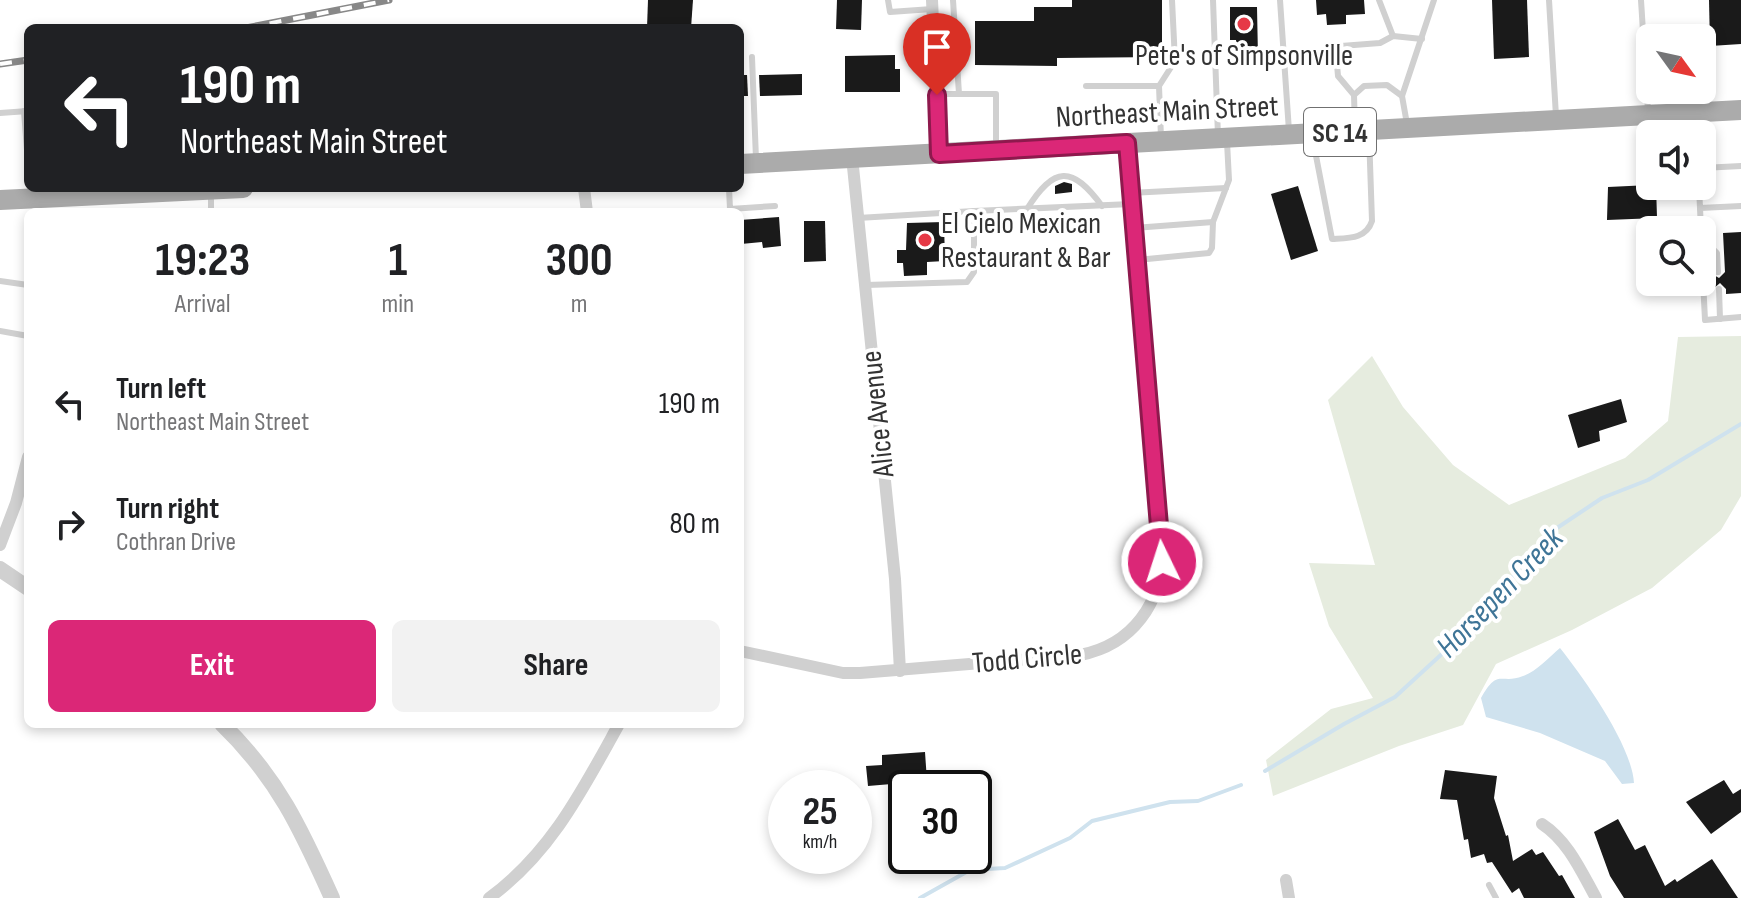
<!DOCTYPE html>
<html lang="en">
<head>
<meta charset="utf-8">
<style>
	:root { --surface:#fff; --page:#f2f2f2; --text:#202124; --muted:#757577; --accent:#db2777 }
	body { margin:0; font-family:"Sofia Sans Condensed",sans-serif; background:var(--page); color:var(--text); height:100vh; display:flex; flex-direction:column; font-size:30px; white-space:nowrap }
	* { box-sizing:border-box; margin:0 }
	p { font-size:26px; color:var(--muted) }
	.icon { flex:none; width:44px; height:44px; fill:none; stroke:currentColor; stroke-width:2; stroke-linecap:round; stroke-linejoin:round }
	.map { position:relative; flex:1; overflow:hidden }
	.details { position:absolute; left:24px; top:208px; width:720px; height:520px; display:flex; flex-direction:column; background:var(--surface); border-radius:12px; box-shadow:0 4px 12px #0003 }
	.details>* { flex:none }
	.banner { position:absolute; left:24px; top:24px; width:720px; height:168px; border-radius:12px; box-shadow:0 4px 12px #0003; background:#202124; color:#fff; overflow:hidden }
	.needle { width:52px; rotate:123deg }
	.fabs { position:absolute; left:1636px; top:24px; display:grid; gap:16px }
	.fabs a { display:grid; place-items:center; width:80px; height:80px; border-radius:12px; background:var(--surface); box-shadow:0 4px 12px #0003; font-size:40px }
	.speed { position:absolute; left:768px; top:770px; display:flex; gap:16px; font-size:40px; font-weight:700; text-align:center }
	.speed>* { display:grid; place-content:center; width:104px; height:104px; border-radius:50%; background:var(--surface); box-shadow:0 4px 12px #0003; line-height:1 }
	.speed small { font-size:20px; font-weight:400 }
	.speed .limit { border:4px solid #111; border-radius:12px; background:#fff; color:#111 }
	.pin { position:absolute; display:grid; place-items:center; width:68px; height:68px; color:#fff; margin:-82px -34px; border-radius:50% 50% 50% 0; rotate:-45deg; box-shadow:0 0 8px #0007 }
	.pin .icon { rotate:45deg }
	.me { position:absolute; width:88px; margin:-44px; rotate:356deg; stroke-linejoin:round; filter:drop-shadow(0 0 6px #0008) }
	.turn { display:flex; align-items:center; gap:28px; height:168px; padding:0 24px; font-size:36px }
	.turn .icon { width:104px; height:104px; stroke-width:2.5 }
	.turn b { display:block; font-size:56px; line-height:68px }
	.eta { display:flex; justify-content:space-evenly; align-items:center; height:136px; text-align:center }
	.eta b { font-size:48px; font-weight:700; line-height:56px }
	.cta { display:flex; gap:16px; margin-top:auto; padding:16px 24px }
	.cta a { flex:1; height:92px; border-radius:12px; background:var(--accent); color:#fff; font-size:32px; font-weight:700; line-height:92px; text-align:center }
	.cta a+a { background:var(--page); color:var(--text) }
	ul { padding:0; list-style:none }
	li { display:flex; align-items:center; gap:24px; height:120px; padding:0 24px }
	li div { flex:1 }
	li b { display:block; font-size:30px }
	li em { font-style:normal }
	.map>svg:first-child { display:block }
</style>
</head>
<body>
<div class="map">
<svg width="1741" height="898" viewBox="0 0 1741 898">
	<rect width="100%" height="100%" fill="#fff"/>
	<polygon fill="#e6ecdf" points="1741,336 1741,496 1721,530 1652,588 1572,630 1496,664 1463,725 1399,746 1273,796 1266,760 1331,709 1373,698 1329,626 1309,563 1375,565 1328,400 1372,356 1403,407 1453,465 1509,505 1625,458 1668,421 1678,337"/>
	<path fill="#cfe2ee" d="M1560,648C1584,678 1632,746 1634,783L1622,784L1605,761L1540,733L1486,717L1481,698C1498,667 1501,685 1523,676C1536,672 1549,657 1560,648Z"/>
	<g fill="none" stroke-linecap="round" stroke-linejoin="round">
		<g stroke="#cfe2ee" stroke-width="4">
			<polyline points="1265,771 1344,724 1395,697 1444,652 1502,590 1545,536 1602,498 1648,480 1741,424"/>
			<polyline points="920,898 970,870 1005,868 1070,838 1092,821 1170,802 1198,801 1241,785"/>
		</g>
	</g>
	<g fill="#1a1a1a">
		<polygon points="648,0 693,0 691,28 647,28"/>
		<polygon points="837,0 862,0 861,30 836,29"/>
		<polygon points="1072,0 1162,0 1162,57 1057,58 1057,66 975,65 975,21 1034,21 1034,7 1072,7"/>
		<polygon points="1316,0 1364,0 1365,14 1346,15 1346,24 1327,25 1326,14 1317,15"/>
		<polygon points="1492,0 1527,0 1529,57 1494,59"/>
		<polygon points="1709,0 1741,0 1741,44 1710,46"/>
		<polygon points="1230,7 1257,7 1258,58 1237,58 1236,40 1230,40"/>
		<polygon points="895,55 895,69 900,69 900,92 845,92 845,56"/>
		<polygon points="802,74 802,95 760,96 759,75"/>
		<polygon points="740,75 747,75 748,96 740,96"/>
		<polygon points="1064,182 1072,184 1072,192 1055,194 1055,186"/>
		<polygon points="1650,185 1656,186 1657,218 1607,220 1608,187"/>
		<polygon points="1298,186 1318,251 1291,260 1271,194"/>
		<polygon points="779,217 781,246 763,248 762,242 741,244 740,220"/>
		<polygon points="804,221 825,221 826,261 804,262"/>
		<polygon points="944,222 945,261 927,262 927,275 904,276 903,263 897,263 897,250 906,250 907,223"/>
		<polygon points="1741,232 1741,293 1726,294 1726,289 1720,283 1713,289 1712,274 1719,278 1725,272 1723,233"/>
		<polygon points="1621,399 1627,422 1599,431 1600,441 1578,448 1568,415"/>
		<polygon points="925,752 927,781 868,786 866,766 882,765 882,755"/>
		<polygon points="1445,770 1497,776 1494,798 1506,836 1508,835 1513,861 1532,849 1536,855 1543,852 1559,876 1562,875 1575,898 1524,898 1519,888 1512,893 1492,862 1487,863 1484,854 1471,858 1468,839 1464,840 1457,800 1440,799"/>
		<polygon points="1724,780 1733,794 1741,789 1741,812 1711,834 1686,802"/>
		<polygon points="1618,819 1635,850 1645,845 1665,886 1675,879 1677,882 1712,859 1738,898 1624,898 1610,876 1594,832"/>
	</g>
	<g fill="none" stroke-linecap="round" stroke-linejoin="round">
		<g stroke="#d0d0d0" stroke-width="6">
			<polyline points="888,0 890,12 932,9"/>
			<polyline points="953,0 959,94 996,94 996,147"/>
			<polyline points="1213,0 1218,136"/>
			<polyline points="1280,0 1289,131"/>
			<polyline points="1379,0 1393,36"/>
			<polyline points="1549,0 1556,116"/>
			<polyline points="1641,0 1648,111"/>
			<polyline points="752,57 756,159"/>
			<polyline points="1086,86 1159,86"/>
			<polyline points="937,94 959,94"/>
			<polyline points="1354,95 1338,76 1336,53 1341,46 1380,43 1393,36 1422,39"/>
			<polyline points="1402,96 1434,0"/>
			<polyline points="24,111 28,163"/>
			<polyline points="0,113 28,111"/>
			<polyline points="1695,118 1696,134"/>
			<polyline points="1355,128 1354,95 1364,86 1387,85 1402,96 1407,124"/>
			<path d="M1312,135L1332,239C1349,238 1366,239 1372,221L1369,134"/>
			<polyline points="1161,138 1159,86 1175,61 1172,0"/>
			<polyline points="1702,168 1741,166"/>
			<polyline points="1699,186 1700,208 1741,206"/>
			<polyline points="729,188 730,209 775,206"/>
			<polyline points="1130,193 1226,188"/>
			<polyline points="1700,208 1701,230"/>
			<path d="M1027,209C1054,166 1072,165 1102,206"/>
			<polyline points="211,212 211,193"/>
			<polyline points="858,218 974,211"/>
			<polyline points="1134,228 1213,222"/>
			<polyline points="1702,238 1717,253 1718,272"/>
			<polyline points="1137,260 1209,253 1212,248 1213,222 1229,180 1227,142"/>
			<polyline points="1702,260 1705,320 1741,317"/>
			<polyline points="0,281 28,285"/>
			<polyline points="866,285 967,282 974,272 974,211 1131,204"/>
			<polyline points="1719,289 1720,319"/>
			<polyline points="0,331 28,336"/>
			<polyline points="1489,885 1496,898"/>
		</g>
		<g stroke="#d0d0d0" stroke-width="12">
			<polyline points="932,0 939,154"/>
			<polyline points="852,157 895,579 900,671"/>
			<polyline points="584,188 587,212"/>
			<polyline points="0,545 16,503 28,457"/>
			<path d="M740,651L843,673H860L1080,655C1132,645 1163,603 1162,550L1127,143"/>
			<path d="M1542,824C1568,841 1581,871 1596,898"/>
			<polyline points="1286,880 1289,898"/>
			<path d="M489,898C551,853 583,789 619,724"/>
		</g>
		<g stroke="#d0d0d0" stroke-width="16">
			<polyline points="0,569 28,588"/>
			<path d="M222,724C277,777 301,829 332,898"/>
		</g>
		<g stroke="#ababab" stroke-width="20">
			<polyline points="740,164 1741,110"/>
			<polyline points="0,200 243,188"/>
		</g>
		<defs>
			<g id="rail">
				<polyline points="246,28 389,0"/>
				<polyline points="0,64 28,60"/>
			</g>
		</defs>
		<use href="#rail" stroke="#888" stroke-width="7"/>
		<use href="#rail" stroke="#fff" stroke-width="4" stroke-dasharray="12" stroke-linecap="butt"/>
	</g>
	<g fill="none" stroke-linecap="round" stroke-linejoin="round">
		<defs>
			<polyline id="route" points="937,95 939,154 1127,143 1162,562"/>
		</defs>
		<use href="#route" stroke="#8e194d" stroke-width="20"/>
		<use href="#route" stroke="#db2777" stroke-width="14"/>
	</g>
	<g fill="#e63946" stroke="#fff" stroke-width="3">
		<circle cx="1244" cy="24" r="8"/>
		<circle cx="925" cy="240" r="8"/>
	</g>
	<g text-anchor="middle" stroke-width="8" stroke-linejoin="round" paint-order="stroke">
		<rect fill="#fff" stroke="#707070" stroke-width="2" x="1304" y="108" width="72" height="48" rx="6"/>
		<g font-size="28" font-weight="bold" fill="#333">
			<text x="1340" y="142">SC 14</text>
		</g>
		<g font-size="30" fill="#333" stroke="#fff">
			<text x="1244" y="65">Pete's of Simpsonville</text>
			<text x="941" y="233" text-anchor="start">El Cielo Mexican<tspan x="941" dy="34">Restaurant &amp; Bar</tspan></text>
		</g>
		<g font-size="30" fill="#333" stroke="#fff">
			<text transform="translate(1167 111) rotate(-3)" y="10">Northeast Main Street</text>
			<text transform="translate(877 414) rotate(-96)" y="10">Alice Avenue</text>
			<text transform="translate(1027 658) rotate(-5)" y="10">Todd Circle</text>
		</g>
		<g font-size="32" font-style="italic" fill="#3f7597" stroke="#fff">
			<text transform="translate(1499 592) rotate(-46)" y="11">Horsepen Creek</text>
		</g>
	</g>
</svg>
<div class="fabs">
<a><svg class="needle" viewBox="-14 -14 28 28"><path d="M0-13l5 13h-10z" fill="#e53935"/><path d="M0 13l5-13h-10z" fill="#757577"/></svg></a>
<a><svg class="icon" aria-label="sound" viewBox="0 0 24 24"><path d="M4 9h4l5-4v14l-5-4H4zM17 9q2 3 0 6"/></svg></a>
<a><svg class="icon" aria-label="search" viewBox="0 0 24 24"><circle cx="10" cy="10" r="6"/><path d="M15 15l6 6"/></svg></a>
</div>
<div class="speed"><div>25<small>km/h</small></div><div class="limit">30</div></div>
<div class="pin" style="left:937px;top:95px;background:#d93025"><svg class="icon" aria-label="arrive" viewBox="0 0 24 24"><path d="M6 21V4h12l-3 4 3 4H6"/></svg></div>
<svg class="me" style="left:1162px;top:562px" viewBox="-20 -20 40 40"><circle r="17" fill="#db2777" stroke="#fff" stroke-width="3"/><path d="M0-11L8 9 0 5-8 9z" fill="#fff"/></svg>
<div class="banner">
<div class="turn"><svg class="icon" aria-label="left" viewBox="0 0 24 24"><path d="M17 20v-9H6M10 6l-5 5 5 5"/></svg><div><b>190 m</b>Northeast Main Street</div></div>
</div>
<section class="details">
<div class="eta">
<div><b>19:23</b><p>Arrival</p></div>
<div><b>1</b><p>min</p></div>
<div><b>300</b><p>m</p></div>
</div>
<ul>
<li><svg class="icon" aria-label="left" viewBox="0 0 24 24"><path d="M17 20v-9H6M10 6l-5 5 5 5"/></svg><div><b>Turn left</b><p>Northeast Main Street</p></div><em>190 m</em></li>
<li><svg class="icon" aria-label="right" viewBox="0 0 24 24"><path d="M7 20v-9h11M14 6l5 5-5 5"/></svg><div><b>Turn right</b><p>Cothran Drive</p></div><em>80 m</em></li>
</ul>
<div class="cta"><a>Exit</a><a>Share</a></div>
</section>
</div>
</body>
</html>
